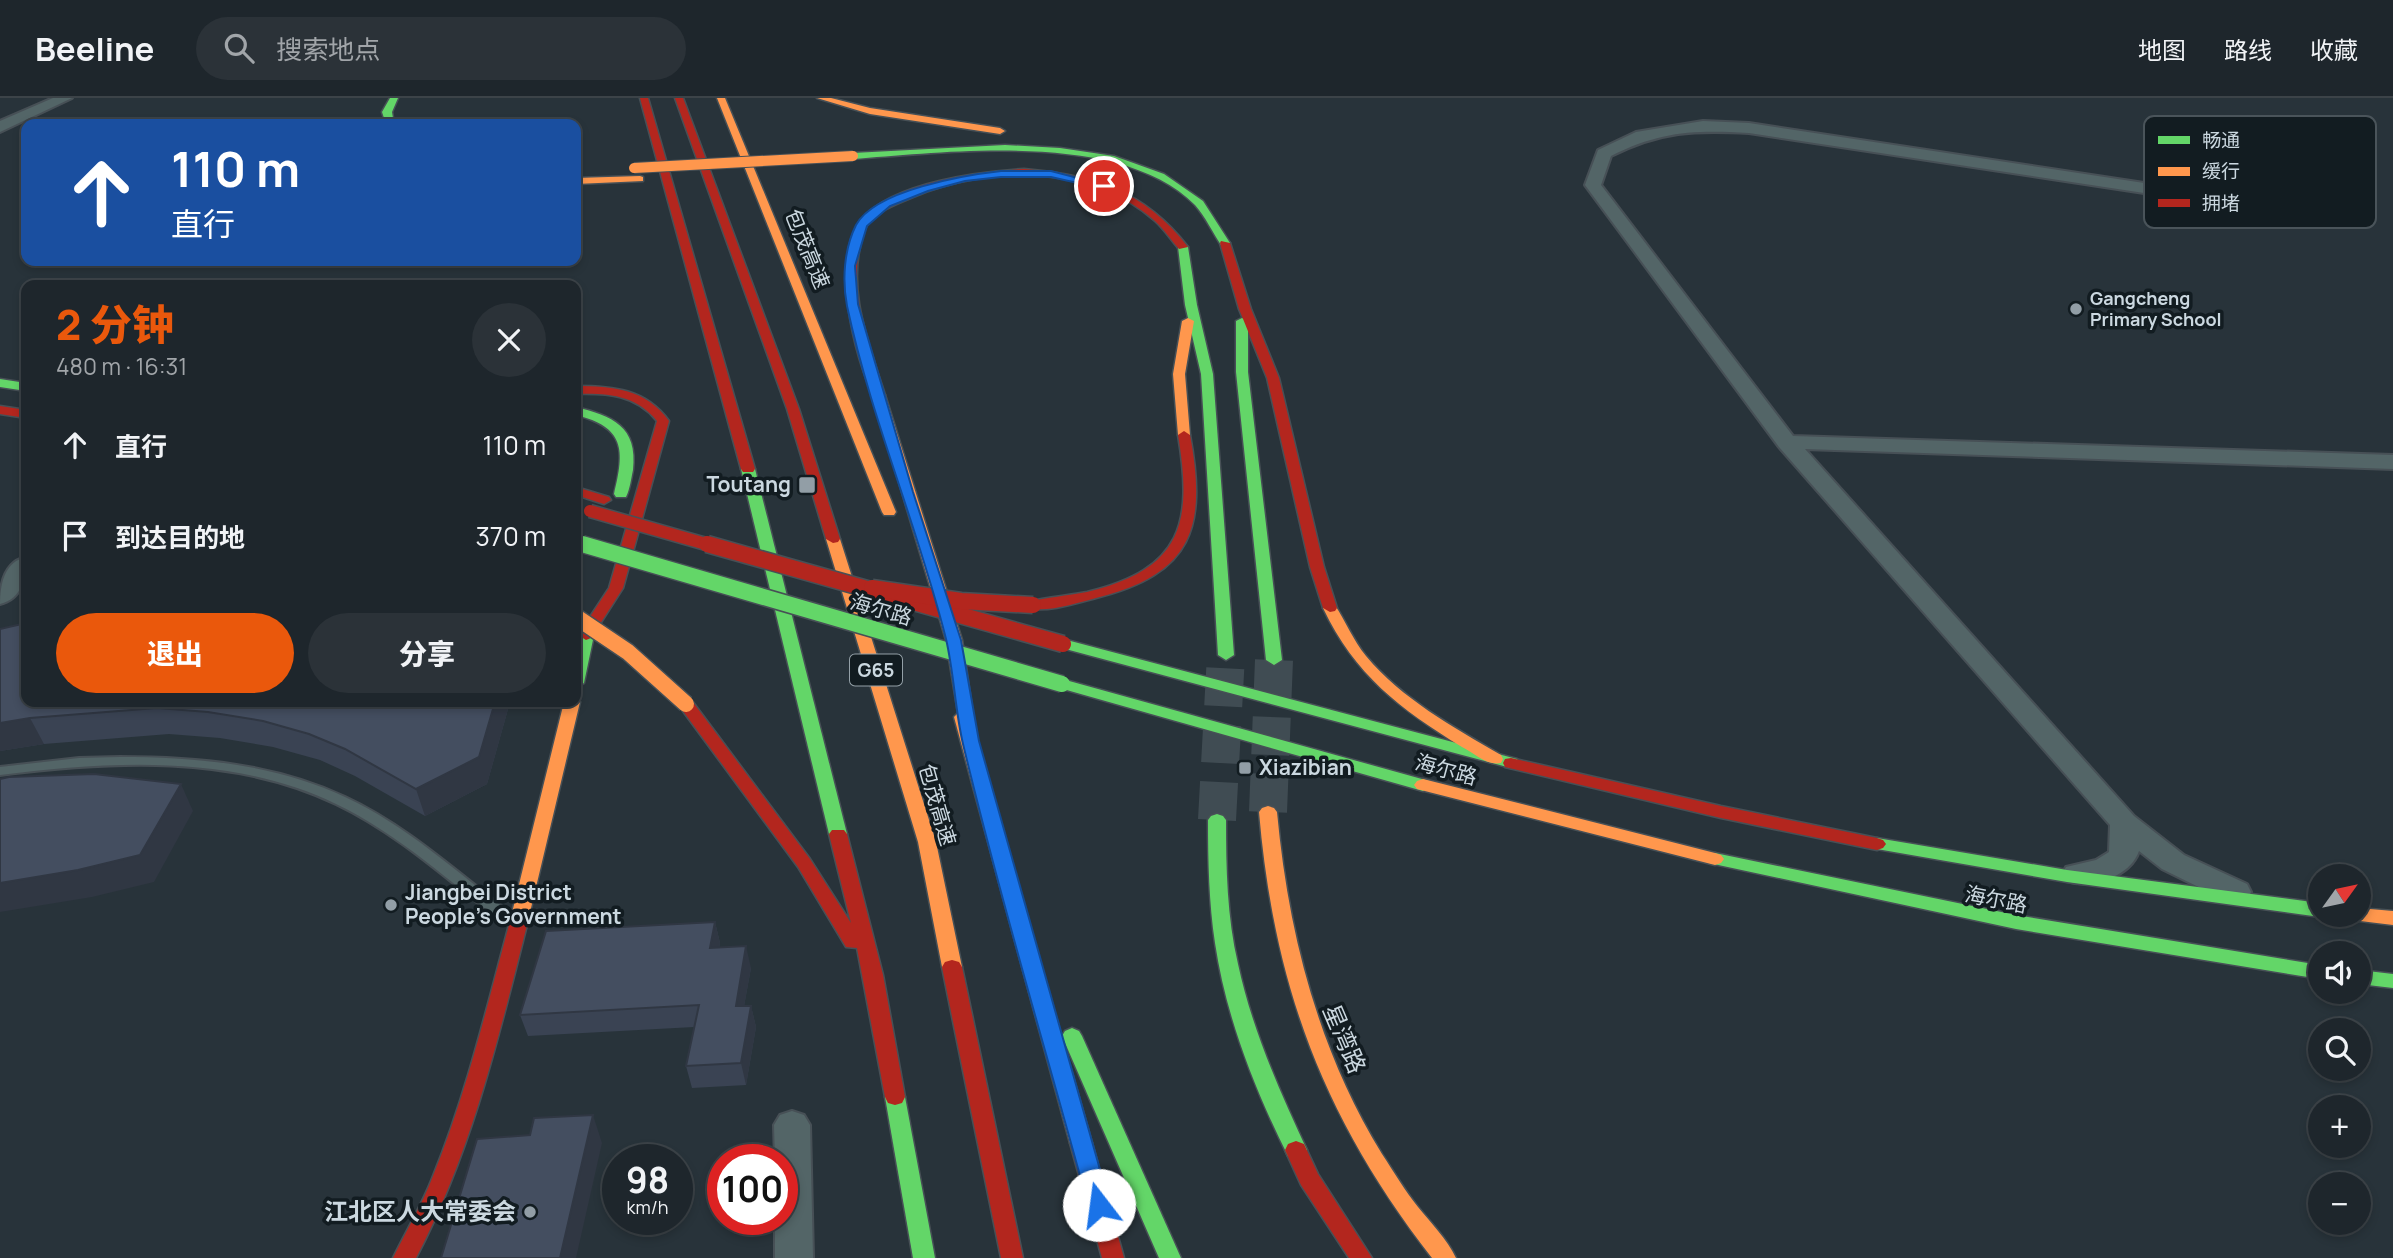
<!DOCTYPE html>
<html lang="zh">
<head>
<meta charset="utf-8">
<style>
	:root { --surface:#1e262c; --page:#2b3238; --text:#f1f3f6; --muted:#a1a5a9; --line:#3c4348; --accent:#ea580c }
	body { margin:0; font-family:Manrope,"Noto Sans SC",sans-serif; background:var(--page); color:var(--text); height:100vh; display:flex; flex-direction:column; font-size:26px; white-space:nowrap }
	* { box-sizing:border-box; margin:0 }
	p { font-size:23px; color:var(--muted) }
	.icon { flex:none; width:38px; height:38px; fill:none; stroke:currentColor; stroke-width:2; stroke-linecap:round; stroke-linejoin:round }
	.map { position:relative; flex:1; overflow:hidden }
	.details { position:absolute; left:21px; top:182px; width:560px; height:427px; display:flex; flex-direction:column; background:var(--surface); border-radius:14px; box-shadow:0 4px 10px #0003,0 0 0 2px var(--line) }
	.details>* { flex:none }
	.top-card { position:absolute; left:21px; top:21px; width:560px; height:147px; border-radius:14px; box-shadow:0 4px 10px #0003,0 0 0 2px var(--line); background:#1a4fa0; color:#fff; overflow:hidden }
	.needle { width:46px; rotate:57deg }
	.buttons { position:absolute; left:2308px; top:766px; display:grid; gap:14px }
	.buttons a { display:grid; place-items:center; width:63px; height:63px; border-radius:50%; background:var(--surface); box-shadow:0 4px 10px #0003,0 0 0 2px var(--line); font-size:35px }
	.speed { position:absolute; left:602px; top:1046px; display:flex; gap:14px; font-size:35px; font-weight:700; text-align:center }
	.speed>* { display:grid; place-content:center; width:91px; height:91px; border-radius:50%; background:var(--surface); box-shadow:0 4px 10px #0003,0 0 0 2px var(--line); line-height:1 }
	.speed small { font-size:18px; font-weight:400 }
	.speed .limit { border:10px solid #d22; background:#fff; color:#111 }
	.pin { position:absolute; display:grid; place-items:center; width:60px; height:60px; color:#fff; margin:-30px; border:4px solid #fff; border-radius:50%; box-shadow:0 2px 7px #0007 }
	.me { position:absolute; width:77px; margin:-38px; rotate:345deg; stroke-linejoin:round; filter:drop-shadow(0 0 5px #0008) }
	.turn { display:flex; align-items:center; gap:24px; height:147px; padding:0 35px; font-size:32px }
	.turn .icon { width:91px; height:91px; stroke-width:2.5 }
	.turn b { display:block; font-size:49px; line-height:60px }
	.round { display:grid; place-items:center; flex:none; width:74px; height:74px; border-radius:37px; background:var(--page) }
	.summary { display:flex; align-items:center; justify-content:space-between; height:119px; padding:0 35px }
	h1 { font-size:42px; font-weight:800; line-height:52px; color:var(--accent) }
	.cta { display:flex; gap:14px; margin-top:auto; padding:14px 35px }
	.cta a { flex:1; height:80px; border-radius:42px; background:var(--accent); color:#fff; font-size:28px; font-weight:800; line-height:80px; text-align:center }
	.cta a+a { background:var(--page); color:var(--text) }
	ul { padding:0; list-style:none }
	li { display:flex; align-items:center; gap:21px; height:91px; padding:0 35px }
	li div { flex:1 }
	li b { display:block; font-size:26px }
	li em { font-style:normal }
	header { display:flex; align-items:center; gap:42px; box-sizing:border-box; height:98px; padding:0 35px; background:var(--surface); border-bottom:2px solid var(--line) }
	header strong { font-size:33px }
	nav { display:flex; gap:38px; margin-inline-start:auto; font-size:24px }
	.search { width:490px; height:63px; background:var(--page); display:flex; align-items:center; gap:18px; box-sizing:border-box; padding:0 24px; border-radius:38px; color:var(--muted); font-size:26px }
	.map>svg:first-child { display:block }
</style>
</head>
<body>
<header>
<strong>Beeline</strong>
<div class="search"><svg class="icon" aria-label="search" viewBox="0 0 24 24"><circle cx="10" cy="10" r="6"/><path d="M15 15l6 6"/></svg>搜索地点</div>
<nav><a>地图</a><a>路线</a><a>收藏</a></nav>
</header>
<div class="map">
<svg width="2393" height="1160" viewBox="0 0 2393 1160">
	<rect width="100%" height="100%" fill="#28333a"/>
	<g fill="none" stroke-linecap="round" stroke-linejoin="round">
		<g stroke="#404c53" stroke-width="38" stroke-dasharray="38 19" stroke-linecap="butt">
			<polyline points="1268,714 1274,562"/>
			<polyline points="1217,722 1226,557"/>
		</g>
		<defs>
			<path id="lane" d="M120,659C196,659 275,666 345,699C408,728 461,778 516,819L518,823L516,827H506C451,785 399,736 336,706C233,656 110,663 0,677V669L79,660Z"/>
			<g id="street">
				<polygon points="53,0 72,0 0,34 0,23"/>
				<path d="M1703,23L1749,25L2177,90L2185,95L2177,100L1749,35C1694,32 1661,33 1611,58L1601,87L1793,338L2393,357V371L1805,351L2134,718L2184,757L2247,786L2251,794L2247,802L2236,805L2225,802L2162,771L2139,753C2130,779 2092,791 2066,783L2062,776L2066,769L2096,762L2109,754L2110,727L1779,349L1585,87L1598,52L1636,34Z"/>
				<path d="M26,459C27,478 22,501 0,506C0,487 4,464 26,459Z"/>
				<polygon points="792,1013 804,1017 810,1027 813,1160 775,1160 775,1122 782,1122 782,1062 775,1062 774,1027 780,1017"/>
			</g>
			<g id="fast">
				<polygon points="390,0 398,0 392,14 394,26 386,26 382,14"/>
				<path d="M1005,47L1060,50L1114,58L1164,76L1203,103L1230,145L1221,147C1213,135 1205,118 1195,107C1121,32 949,54 853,61L848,58L853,55Z"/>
				<polygon points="1183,146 1188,149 1197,207 1213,276 1234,557 1226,562 1218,557 1201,276 1185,207 1178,149"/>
				<polygon points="1242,220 1248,223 1248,274 1282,562 1274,567 1266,562 1236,274 1236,223"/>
				<polygon points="0,281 26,285 26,293 0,289"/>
				<path d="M576,309C612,318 638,328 633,372C631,381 630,391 626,399H616L614,396C625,352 625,329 576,317Z"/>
				<polygon points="748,367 755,371 847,736 844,740 832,740 829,736 741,371"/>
				<polygon points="586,532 594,537 584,585 576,590 576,549 578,537"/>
				<polygon points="1063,541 1517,661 1519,665 1511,670 1058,549 1055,546 1058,543"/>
				<polygon points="1062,581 1429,683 1432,687 1423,693 1056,589 1054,586"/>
				<path d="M1217,716L1223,718L1226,722C1226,770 1227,819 1238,866C1252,931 1279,992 1307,1052L1304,1058L1296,1061L1288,1058C1255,992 1226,919 1215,845C1209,805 1208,763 1208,722L1211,718Z"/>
				<polygon points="1877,740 2067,772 2320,805 2320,817 2324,817 2320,819 2067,784 1871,750 1868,746 1871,742"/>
				<polygon points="1715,755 2016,817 2320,867 2320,881 2016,831 1709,765 1706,761 1709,757"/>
				<polygon points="2359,872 2393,876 2393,890 2359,886"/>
				<polygon points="1072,930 1079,933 1082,938 1181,1160 1159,1160 1062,938 1065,933"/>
				<polygon points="895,991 902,993 905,999 935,1160 913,1160 885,999 888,993"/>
			</g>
			<g id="slow">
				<polygon points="717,0 725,0 896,414 894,417 884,417 882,414"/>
				<polygon points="817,0 831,0 870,10 1000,30 1005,33 1000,36 870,16"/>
				<polygon points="640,78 643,79 643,83 576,86 576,80"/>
				<polygon points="1188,220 1194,223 1185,276 1190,337 1184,341 1178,337 1173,276 1182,223"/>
				<polygon points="879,293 885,297 962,542 977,644 1092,1045 1089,1051 1081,1054 1073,1051 1070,1045 954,619 958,615 946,542 873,297"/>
				<polygon points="833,437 840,441 936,744 962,869 959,874 952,876 945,874 942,869 918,744 826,441"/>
				<path d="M1330,506L1335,507C1346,524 1353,542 1366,558C1402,601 1453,629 1501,657L1503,661L1501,665C1487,668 1474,655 1462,649C1400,611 1355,577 1323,510Z"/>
				<polygon points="576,600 580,604 527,827 525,832 511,832 509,827 564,604 576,604"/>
				<polygon points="1423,681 1715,755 1721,757 1724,761 1721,765 1715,767 1417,691 1414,687 1417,683"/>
				<path d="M1268,708L1274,710L1277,714C1288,834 1318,952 1382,1056C1394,1074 1405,1093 1418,1109C1431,1125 1447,1141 1456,1160H1432C1324,1021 1274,889 1259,714L1262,710Z"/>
				<polygon points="2359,810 2393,813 2393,827 2352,822 2350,817 2359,817"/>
			</g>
			<g id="jam">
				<polygon points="640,0 648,0 755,371 753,374 743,374 741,371"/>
				<polygon points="675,0 683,0 799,311 840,441 838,444 833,445 826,441 787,311"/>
				<path d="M1024,71C1093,77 1144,92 1188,149L1179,151C1171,142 1164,131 1155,123C1091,66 988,67 913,99C897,106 872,114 865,131C844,187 868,244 885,297L879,301L875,300C854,261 829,156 863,120C895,84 979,74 1024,71Z"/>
				<polygon points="1221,143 1230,145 1251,211 1279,280 1324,469 1337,510 1335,513 1330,514 1323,510 1310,469 1267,280 1239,211 1220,145"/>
				<path d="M576,288C613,288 646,291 669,323L623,490L591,540L586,542L578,537L609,490L657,323C636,297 608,295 576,296Z"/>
				<polygon points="0,308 26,312 26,320 0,316"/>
				<path d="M1184,333L1190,337C1207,429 1193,476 1096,500C1077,505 1047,515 1028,510L1026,507L1028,504C1047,499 1067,498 1087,494C1182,471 1193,426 1178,337Z"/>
				<polygon points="576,389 609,399 611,402 604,406 576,397"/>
				<polygon points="686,601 692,603 810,761 851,825 829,736 832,732 844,732 847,736 883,877 905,999 902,1005 895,1007 888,1005 885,999 857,850 846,849 798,769 680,609 678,606 680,603"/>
				<polygon points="1511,660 1721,708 1877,740 1883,742 1886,746 1883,750 1877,752 1721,720 1505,669 1503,665 1505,661"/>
				<path d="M518,820L525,822L527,827C498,942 471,1055 416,1160H393C406,1133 422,1107 433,1078C466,997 486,912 509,827L511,822Z"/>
				<polygon points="952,862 959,864 962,869 1023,1160 1001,1160 942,869 945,864"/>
				<polygon points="1081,1036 1089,1039 1092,1045 1124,1160 1102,1160 1070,1045 1073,1039"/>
				<polygon points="1296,1043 1304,1046 1318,1076 1372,1160 1349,1160 1301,1087 1285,1052 1288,1046"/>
			</g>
		</defs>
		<use href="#lane" stroke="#475056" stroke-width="4"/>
		<use href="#street" stroke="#475056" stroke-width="4"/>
		<use href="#fast" stroke="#475056" stroke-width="3"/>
		<use href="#slow" stroke="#475056" stroke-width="3"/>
		<use href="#jam" stroke="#475056" stroke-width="3"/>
		<use href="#lane" fill="#536567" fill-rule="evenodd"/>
		<use href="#street" fill="#536567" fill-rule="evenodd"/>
		<use href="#fast" fill="#63d668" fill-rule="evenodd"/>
		<use href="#slow" fill="#ff974d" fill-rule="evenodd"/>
		<use href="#jam" fill="#b3261e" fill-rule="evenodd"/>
		<defs>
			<polyline id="fast-bridge-far1" points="576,444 588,448"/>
			<polyline id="fast-bridge" points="582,446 1062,586"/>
			<polyline id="slow-bridge-far1" points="634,70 853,58"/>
			<polyline id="slow-bridge" points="576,519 628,554 686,606"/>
			<polyline id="jam-bridge-far1" points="590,413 713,448"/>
			<g id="jam-bridge">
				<polyline points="707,446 1063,546"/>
				<polyline points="872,490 961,503 1033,507"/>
			</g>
		</defs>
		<use href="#fast-bridge-far1" stroke="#475056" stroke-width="15" stroke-linecap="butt"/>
		<use href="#fast-bridge" stroke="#475056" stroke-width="19" stroke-linecap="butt"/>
		<use href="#slow-bridge-far1" stroke="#475056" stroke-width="12" stroke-linecap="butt"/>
		<use href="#slow-bridge" stroke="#475056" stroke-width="19" stroke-linecap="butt"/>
		<use href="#jam-bridge-far1" stroke="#475056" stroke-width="15" stroke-linecap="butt"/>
		<use href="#jam-bridge" stroke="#475056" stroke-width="19" stroke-linecap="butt"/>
		<use href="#fast-bridge-far1" stroke="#63d668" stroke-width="12"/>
		<use href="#fast-bridge" stroke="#63d668" stroke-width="16"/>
		<use href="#slow-bridge-far1" stroke="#ff974d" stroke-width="10"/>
		<use href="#slow-bridge" stroke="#ff974d" stroke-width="16"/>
		<use href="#jam-bridge-far1" stroke="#b3261e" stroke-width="12"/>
		<use href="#jam-bridge" stroke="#b3261e" stroke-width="16"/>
	</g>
	<g fill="#3a4353">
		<polygon points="0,531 510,604 487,686 425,718 355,678 320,662 273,649 220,640 169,636 44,646 0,653"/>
		<polygon points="715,824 720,845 719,850 751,870 744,908 751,908 756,929 746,987 692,990 686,968 694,929 528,938 520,917"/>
	</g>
	<g fill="#303743">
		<polygon points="495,604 510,604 487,686 425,718 416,691"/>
		<polygon points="30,620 44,646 0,653 0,625"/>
		<polygon points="181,686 193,713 154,784 92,799 0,814 0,785"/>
		<polygon points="715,824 720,845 715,872 710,850"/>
		<polygon points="746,848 751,870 740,930 736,908"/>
		<polygon points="751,908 756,929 746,987 741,965"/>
		<polygon points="593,1017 602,1045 576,1160 560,1160"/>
	</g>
	<g fill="#444e60" stroke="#303743" stroke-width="2">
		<polygon points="26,525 26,604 495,604 479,659 416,691 345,651 309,636 263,623 208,614 157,610 30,620 0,625 0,531"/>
		<polygon points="94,676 181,686 140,757 78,772 0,785 0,681 9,679"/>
		<polygon points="715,824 710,850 746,848 736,908 751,908 741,965 686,968 699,907 520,917 546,833"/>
		<polygon points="593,1017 560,1160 441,1160 477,1041 530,1037 534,1020"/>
	</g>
	<path fill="#1a73e8" stroke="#114b97" stroke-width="2" d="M1001,73H1051L1109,88L1104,91L1051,79H1001L965,83L928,93L890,108L867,128L855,168L858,206L913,394L961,542L979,643L1110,1107L1107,1113L1099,1116L1091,1113L1088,1107C1046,953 1000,800 963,646C955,612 954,575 946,541C918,429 871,321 847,208C842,182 844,151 856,127C875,92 965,77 1001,73Z"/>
	<g fill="#929ea6" stroke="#121c21" stroke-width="2.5">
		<circle cx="2076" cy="211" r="7"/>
		<rect x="798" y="378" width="18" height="18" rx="3.5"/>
		<rect x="1238" y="663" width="14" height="14" rx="3.5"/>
		<circle cx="391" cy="807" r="7"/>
		<circle cx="530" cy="1114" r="7"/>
	</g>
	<g text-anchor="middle" stroke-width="7" stroke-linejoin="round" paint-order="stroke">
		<g font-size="18" font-weight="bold" fill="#cbd8e0" stroke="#121c21" text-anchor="start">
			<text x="2090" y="207">Gangcheng<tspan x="2090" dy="21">Primary School</tspan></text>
		</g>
		<rect fill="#121c21" stroke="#94a0a7" stroke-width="2" x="850" y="556.5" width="52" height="31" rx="5"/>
		<g font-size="19" font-weight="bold" fill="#cbd8e0">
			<text x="876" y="579">G65</text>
		</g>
		<g font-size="21" fill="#cbd8e0" stroke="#121c21">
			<text transform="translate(807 151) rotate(68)" y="7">包茂高速</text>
			<text transform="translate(881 512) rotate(16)" y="7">海尔路</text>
			<text transform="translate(1446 672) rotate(15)" y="7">海尔路</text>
			<text transform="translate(937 707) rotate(74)" y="7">包茂高速</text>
			<text transform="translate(1996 802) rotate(11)" y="7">海尔路</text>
		</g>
		<g font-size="21" font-weight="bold" fill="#cbd8e0" stroke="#121c21" text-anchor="start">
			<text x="791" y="394" text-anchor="end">Toutang</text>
			<text x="1259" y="677">Xiazibian</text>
			<text x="405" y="802">Jiangbei District<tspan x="405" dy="24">People’s Government</tspan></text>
		</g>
		<g font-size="24" fill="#cbd8e0" stroke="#121c21">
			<text transform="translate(1344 941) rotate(67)" y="8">星湾路</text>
		</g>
		<g font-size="24" font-weight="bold" fill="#cbd8e0" stroke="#121c21" text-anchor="end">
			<text x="516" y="1122">江北区人大常委会</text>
		</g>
	</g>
	<rect x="2144" y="18" width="232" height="112" rx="10" fill="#121c21" stroke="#4a545a" stroke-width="2"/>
	<rect x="2158" y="38" width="32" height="8" fill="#63d668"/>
	<rect x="2158" y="69" width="32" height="9" fill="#ff974d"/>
	<rect x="2158" y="101" width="32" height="8" fill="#b3261e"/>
	<g font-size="19" fill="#cbd8e0">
		<text x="2202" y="49">畅通</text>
		<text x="2202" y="80">缓行</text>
		<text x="2202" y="112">拥堵</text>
	</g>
</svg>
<div class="buttons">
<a><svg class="needle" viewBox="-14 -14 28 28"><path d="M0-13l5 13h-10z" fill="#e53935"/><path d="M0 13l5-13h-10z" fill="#a1a5a9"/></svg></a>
<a><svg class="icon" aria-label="sound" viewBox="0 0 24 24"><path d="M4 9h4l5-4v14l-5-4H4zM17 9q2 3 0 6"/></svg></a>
<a><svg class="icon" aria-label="search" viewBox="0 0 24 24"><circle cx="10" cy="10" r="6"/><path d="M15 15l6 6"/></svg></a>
<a>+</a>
<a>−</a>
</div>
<div class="speed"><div>98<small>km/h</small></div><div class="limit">100</div></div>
<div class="pin" style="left:1104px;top:88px;background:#d93025"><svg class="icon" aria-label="arrive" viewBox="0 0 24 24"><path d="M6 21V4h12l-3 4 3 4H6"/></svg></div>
<svg class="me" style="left:1099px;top:1107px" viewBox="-20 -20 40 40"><circle r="19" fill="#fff"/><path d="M0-13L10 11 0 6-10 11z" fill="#1a73e8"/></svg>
<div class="top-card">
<div class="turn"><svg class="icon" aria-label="ahead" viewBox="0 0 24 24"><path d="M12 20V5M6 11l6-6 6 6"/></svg><div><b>110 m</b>直行</div></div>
</div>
<section class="details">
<div class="summary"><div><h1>2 分钟</h1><p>480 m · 16:31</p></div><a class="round"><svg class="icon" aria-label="close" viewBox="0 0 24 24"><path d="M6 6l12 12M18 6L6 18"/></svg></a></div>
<ul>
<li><svg class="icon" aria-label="ahead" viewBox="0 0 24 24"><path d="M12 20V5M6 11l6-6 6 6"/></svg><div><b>直行</b></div><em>110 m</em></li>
<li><svg class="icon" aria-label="arrive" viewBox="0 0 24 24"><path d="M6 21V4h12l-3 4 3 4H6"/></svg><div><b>到达目的地</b></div><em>370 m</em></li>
</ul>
<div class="cta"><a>退出</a><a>分享</a></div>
</section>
</div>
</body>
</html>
